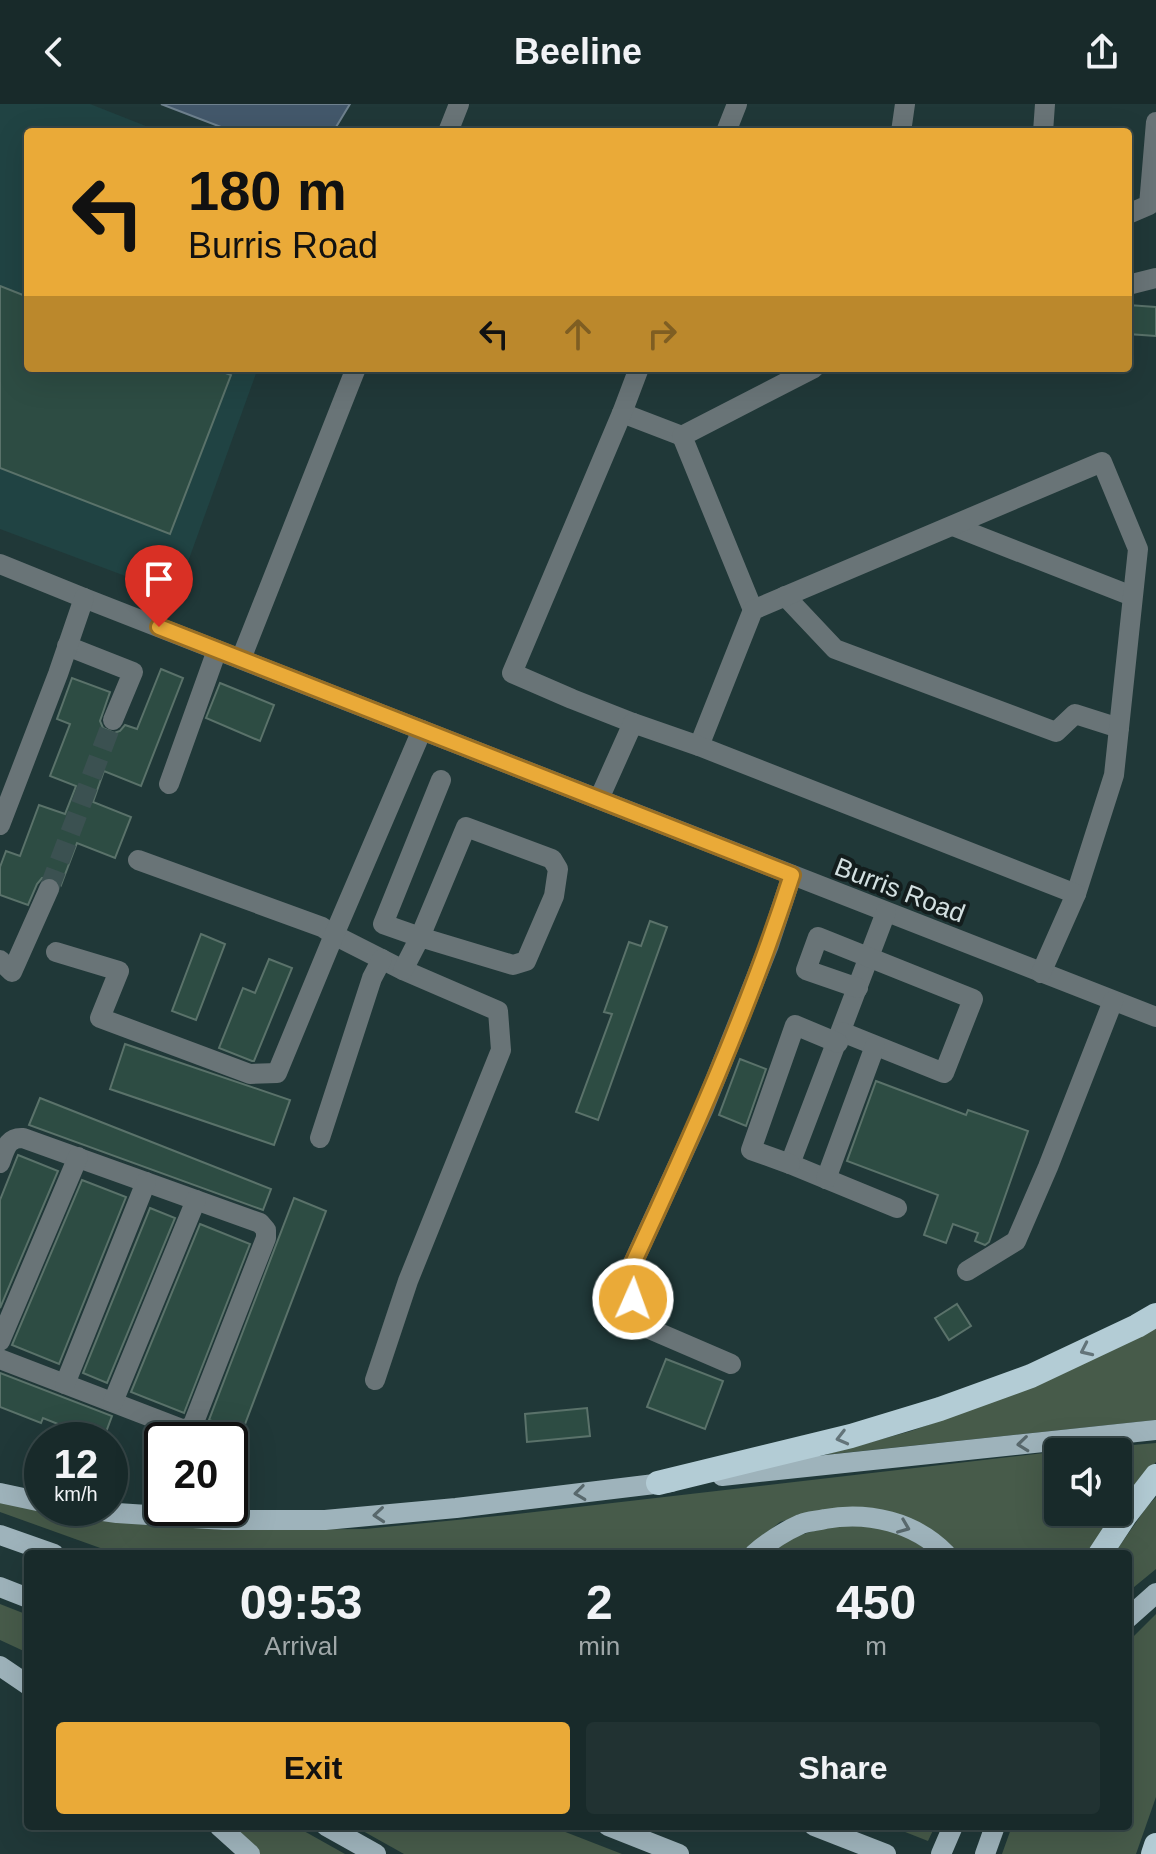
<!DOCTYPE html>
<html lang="en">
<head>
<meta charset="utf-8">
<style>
	:root { --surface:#182a2a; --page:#213232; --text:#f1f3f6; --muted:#9fa7a8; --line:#364647; --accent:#eaaa38 }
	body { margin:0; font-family:Arial,sans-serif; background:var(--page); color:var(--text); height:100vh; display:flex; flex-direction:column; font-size:30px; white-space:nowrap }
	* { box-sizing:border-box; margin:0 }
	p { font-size:26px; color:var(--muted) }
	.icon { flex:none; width:44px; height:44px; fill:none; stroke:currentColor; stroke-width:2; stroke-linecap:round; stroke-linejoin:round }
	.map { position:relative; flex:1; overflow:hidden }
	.side { position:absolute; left:24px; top:1446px; width:1108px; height:280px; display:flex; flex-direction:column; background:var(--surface); border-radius:8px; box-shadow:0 8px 32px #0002,0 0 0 2px var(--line) }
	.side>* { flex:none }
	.banner { position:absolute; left:24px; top:24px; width:1108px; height:244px; border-radius:8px; box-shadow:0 8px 32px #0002,0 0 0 2px var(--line); background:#eaaa38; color:#111; overflow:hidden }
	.tools { position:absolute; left:1044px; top:1334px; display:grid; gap:16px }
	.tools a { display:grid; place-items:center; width:88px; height:88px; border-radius:8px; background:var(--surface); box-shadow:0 8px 32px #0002,0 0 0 2px var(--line); font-size:40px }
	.speed { position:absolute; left:24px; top:1318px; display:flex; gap:16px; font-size:40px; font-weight:700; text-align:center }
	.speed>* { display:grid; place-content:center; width:104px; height:104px; border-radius:50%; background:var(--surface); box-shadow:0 8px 32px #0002,0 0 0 2px var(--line); line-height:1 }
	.speed small { font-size:20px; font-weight:400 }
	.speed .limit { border:4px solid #111; border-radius:12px; background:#fff; color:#111 }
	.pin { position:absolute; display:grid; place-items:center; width:68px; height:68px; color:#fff; margin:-82px -34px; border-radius:50% 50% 50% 0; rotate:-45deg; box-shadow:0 0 8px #0007 }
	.pin .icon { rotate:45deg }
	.me { position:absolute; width:88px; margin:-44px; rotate:2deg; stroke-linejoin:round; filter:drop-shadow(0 0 6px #0008) }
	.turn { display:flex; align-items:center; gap:28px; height:168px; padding:0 32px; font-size:36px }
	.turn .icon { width:104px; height:104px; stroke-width:2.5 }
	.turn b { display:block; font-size:56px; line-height:68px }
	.lanes { display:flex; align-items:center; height:76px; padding:0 32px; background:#0003; justify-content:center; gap:40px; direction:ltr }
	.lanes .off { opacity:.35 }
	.eta { display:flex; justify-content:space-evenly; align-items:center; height:136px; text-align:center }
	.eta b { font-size:48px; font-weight:600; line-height:56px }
	.primary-button { display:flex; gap:16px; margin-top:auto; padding:16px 32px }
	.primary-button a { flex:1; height:92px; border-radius:8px; background:var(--accent); color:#111; font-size:32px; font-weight:600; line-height:92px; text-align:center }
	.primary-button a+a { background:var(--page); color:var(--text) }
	header { display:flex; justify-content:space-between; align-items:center; height:104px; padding:0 32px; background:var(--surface); font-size:36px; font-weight:600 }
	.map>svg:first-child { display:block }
</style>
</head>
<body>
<header><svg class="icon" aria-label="back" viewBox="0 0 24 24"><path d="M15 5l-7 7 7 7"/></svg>Beeline<svg class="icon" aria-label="share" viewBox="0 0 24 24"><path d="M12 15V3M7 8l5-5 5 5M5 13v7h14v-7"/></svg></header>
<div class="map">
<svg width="1156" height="1750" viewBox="0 0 1156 1750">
	<rect width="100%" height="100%" fill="#203838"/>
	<polygon fill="#204343" points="0,0 90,0 161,28 28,28 28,264 258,264 176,491 0,425"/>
	<g fill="#475b4a">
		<polygon points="1156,1221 1156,1316 824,1351 911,1327 962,1309"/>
		<polygon points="1156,1339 1156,1358 1118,1407 1118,1348 1058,1348 1058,1408 1118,1408 1089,1450 959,1450 951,1441 812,1408 780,1418 759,1435 744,1450 117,1450 0,1408 0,1396 83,1410 223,1426 365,1425 517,1410 1053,1348"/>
		<polygon points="1156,1393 1156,1465 1128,1488 1128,1450 1114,1450 1146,1404"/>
		<path d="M864,1421L899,1429L935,1450H768C800,1426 826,1422 864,1421Z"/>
		<polygon points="0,1500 28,1511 28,1549 0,1536"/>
		<polygon points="1156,1510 1156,1693 1136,1750 1002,1750 1012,1722 1128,1722 1128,1538"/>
		<polygon points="229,1722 295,1722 345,1750 260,1750"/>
		<polygon points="354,1722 550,1722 622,1750 404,1750"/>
		<polygon points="890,1722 935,1722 928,1737"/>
	</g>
	<polygon fill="#43586b" stroke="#6e818e" stroke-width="2" points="161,0 350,0 333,28 234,28"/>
	<g fill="#2d4c43" stroke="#5a726a" stroke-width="2">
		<polygon points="0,182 28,193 28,264 212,264 231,271 170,430 0,364"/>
		<polygon points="1128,201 1156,203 1156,232 1128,230"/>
		<polygon points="161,565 183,574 141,682 104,667 93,698 131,713 115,754 77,739 61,781 54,773 42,774 37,780 28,801 0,791 0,763 6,747 20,752 39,701 65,710 76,682 50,672 70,620 57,615 72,574 110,588 100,617 103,624 114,629 120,627 125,621 137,625"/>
		<polygon points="220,579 274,601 260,637 206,614"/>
		<polygon points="650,817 667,823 598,1016 576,1008 612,910 604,908 629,838 641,842"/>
		<polygon points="201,830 225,840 196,916 172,907"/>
		<polygon points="269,855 292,864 254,957 252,957 219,944 243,884 255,889"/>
		<polygon points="125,940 290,996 274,1041 110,985"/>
		<polygon points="740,955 766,965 746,1022 719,1011"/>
		<polygon points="876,977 966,1011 968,1006 1028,1027 989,1138 985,1141 975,1137 978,1129 953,1120 946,1139 924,1131 938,1091 847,1057"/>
		<polygon points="40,994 271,1085 263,1106 29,1021"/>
		<polygon points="18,1051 58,1067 0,1204 0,1096"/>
		<polygon points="82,1076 126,1093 59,1260 12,1241"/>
		<polygon points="294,1094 326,1107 242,1328 209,1316"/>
		<polygon points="150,1104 175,1114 107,1279 83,1269"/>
		<polygon points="200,1120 250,1140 184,1309 131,1288"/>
		<polygon points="957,1200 971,1222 949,1236 935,1214"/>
		<polygon points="666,1255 723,1277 705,1325 647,1303"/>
		<polygon points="0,1269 112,1312 103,1336 98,1336 43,1314 41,1319 0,1303"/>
		<polygon points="587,1304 590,1332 527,1338 525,1310"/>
	</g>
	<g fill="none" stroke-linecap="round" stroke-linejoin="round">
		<polyline stroke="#3b5151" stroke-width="20" stroke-dasharray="20 10" stroke-linecap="butt" points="49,785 113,616"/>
		<g stroke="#697477" stroke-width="20">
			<polyline points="448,28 459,0"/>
			<polyline points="726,28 737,0"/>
			<polyline points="901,28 905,0"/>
			<polyline points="1043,28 1045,0"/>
			<polyline points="1128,110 1149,101 1156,18"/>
			<polyline points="1128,181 1156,174"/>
			<polyline points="622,309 682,332"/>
			<polyline points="953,422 1132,492"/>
			<polyline points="0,460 84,494 1156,913"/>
			<polyline points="785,492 835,545 1056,628 1075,610 1119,624"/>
			<polyline points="753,506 682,332 814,264"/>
			<polyline points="67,542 133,568 113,616"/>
			<polyline points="241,555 356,264"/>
			<polyline points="633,619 572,595 512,569 622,309 639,264"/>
			<polyline points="699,642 753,506 1102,358 1138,445 1114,671 1076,790"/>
			<polyline points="169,680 217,546"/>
			<polyline points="599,695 633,619 699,642 1076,790 1041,869"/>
			<polyline points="0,721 58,570 84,494"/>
			<polyline points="138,756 322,823 334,831 403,866 498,907 501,946 408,1177 375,1276"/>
			<polyline points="886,808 790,1060 897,1104"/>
			<polyline points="56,848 119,867 100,914 250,970 277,969 334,831 422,626"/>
			<polyline points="0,856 12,868 49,785"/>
			<polyline points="403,866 420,833 466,723 552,755 558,765 554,792 526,857 513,861 420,833 383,820 441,676"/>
			<polyline points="842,928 944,969 973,895 818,833 806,866 858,884"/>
			<polyline points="320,1034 372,874 382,855"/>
			<path d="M0,1059C5,1046 7,1033 23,1034L260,1119L266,1126V1134L194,1318L190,1324L182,1325L0,1255"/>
			<polyline points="790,1060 751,1046 795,921 838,939"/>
			<polyline points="826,1075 875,942"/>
			<polyline points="967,1167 1016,1137 1048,1063 1113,897"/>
			<polyline points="0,1237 78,1053"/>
			<polyline points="731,1260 638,1220 628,1170 704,1004 769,841 792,771"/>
			<polyline points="65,1280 146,1078"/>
			<polyline points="113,1298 196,1096"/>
		</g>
		<g stroke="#9eb3bb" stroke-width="20">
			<polyline points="722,1372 1156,1326"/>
			<polyline points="0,1389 42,1398"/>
			<polyline points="82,1404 117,1409 224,1416 325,1416 456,1404 671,1378"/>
			<polyline points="0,1431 54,1450"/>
			<path d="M754,1450C768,1438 783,1428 801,1420C809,1417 817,1417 825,1415C868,1407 915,1418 946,1450"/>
			<polyline points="0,1483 28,1494"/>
			<polyline points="1128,1514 1156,1489"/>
			<polyline points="0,1562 28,1581"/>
			<polyline points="219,1722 250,1750"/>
			<polyline points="326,1722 376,1750"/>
			<polyline points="608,1722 679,1750"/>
			<polyline points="814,1722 886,1750"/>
			<polyline points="941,1750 953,1722"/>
			<polyline points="985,1750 995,1722"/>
		</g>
		<g stroke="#b3ccd5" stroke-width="24">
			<polyline points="658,1379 851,1332 940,1305 1031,1272 1137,1222 1156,1211"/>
			<polyline points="1100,1450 1125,1412 1156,1372"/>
			<polyline points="1153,1750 1156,1741"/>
		</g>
	</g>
	<defs><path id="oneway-chevron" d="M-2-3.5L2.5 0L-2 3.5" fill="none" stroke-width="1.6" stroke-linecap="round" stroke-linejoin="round" transform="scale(2)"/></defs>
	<g stroke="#637479">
		<use href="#oneway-chevron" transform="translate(1086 1246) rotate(155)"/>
		<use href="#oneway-chevron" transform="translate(842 1334) rotate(166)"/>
	</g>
	<g stroke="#58686c">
		<use href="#oneway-chevron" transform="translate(1023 1340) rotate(174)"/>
		<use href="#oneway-chevron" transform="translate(580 1389) rotate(173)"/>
		<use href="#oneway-chevron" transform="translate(379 1411) rotate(175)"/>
		<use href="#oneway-chevron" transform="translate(904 1423) rotate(22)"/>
	</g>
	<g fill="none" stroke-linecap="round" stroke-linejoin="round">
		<defs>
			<path id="route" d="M159,523L792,771C748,908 689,1039 628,1170L633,1195"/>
		</defs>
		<use href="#route" stroke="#986e24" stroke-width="20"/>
		<use href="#route" stroke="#eaaa38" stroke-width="14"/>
	</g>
	<g text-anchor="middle" stroke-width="8" stroke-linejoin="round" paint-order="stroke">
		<g font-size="26" fill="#d3e0e1" stroke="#131d1d">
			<text transform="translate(900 786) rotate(21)" y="9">Burris Road</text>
		</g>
	</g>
</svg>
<div class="tools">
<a><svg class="icon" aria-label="sound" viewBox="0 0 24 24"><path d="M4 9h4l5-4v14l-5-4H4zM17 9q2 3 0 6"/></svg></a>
</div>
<div class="speed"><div>12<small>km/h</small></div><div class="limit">20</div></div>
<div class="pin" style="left:159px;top:523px;background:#d93025"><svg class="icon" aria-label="arrive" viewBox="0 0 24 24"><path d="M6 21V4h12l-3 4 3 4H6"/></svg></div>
<svg class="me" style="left:633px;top:1195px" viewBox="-20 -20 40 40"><circle r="17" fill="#eaaa38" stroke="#fff" stroke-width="3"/><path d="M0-11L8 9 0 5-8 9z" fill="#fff"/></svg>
<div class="banner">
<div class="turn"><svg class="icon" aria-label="left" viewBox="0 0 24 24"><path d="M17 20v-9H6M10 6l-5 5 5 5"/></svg><div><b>180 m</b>Burris Road</div></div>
<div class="lanes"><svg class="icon" aria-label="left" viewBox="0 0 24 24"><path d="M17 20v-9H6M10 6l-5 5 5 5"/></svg><svg class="icon off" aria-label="ahead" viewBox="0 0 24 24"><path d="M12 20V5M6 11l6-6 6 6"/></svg><svg class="icon off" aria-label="right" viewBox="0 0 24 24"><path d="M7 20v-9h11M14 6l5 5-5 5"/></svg></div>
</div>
<section class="side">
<div class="eta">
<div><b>09:53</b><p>Arrival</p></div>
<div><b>2</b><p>min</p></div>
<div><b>450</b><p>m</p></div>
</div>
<div class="primary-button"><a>Exit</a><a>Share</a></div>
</section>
</div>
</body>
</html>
